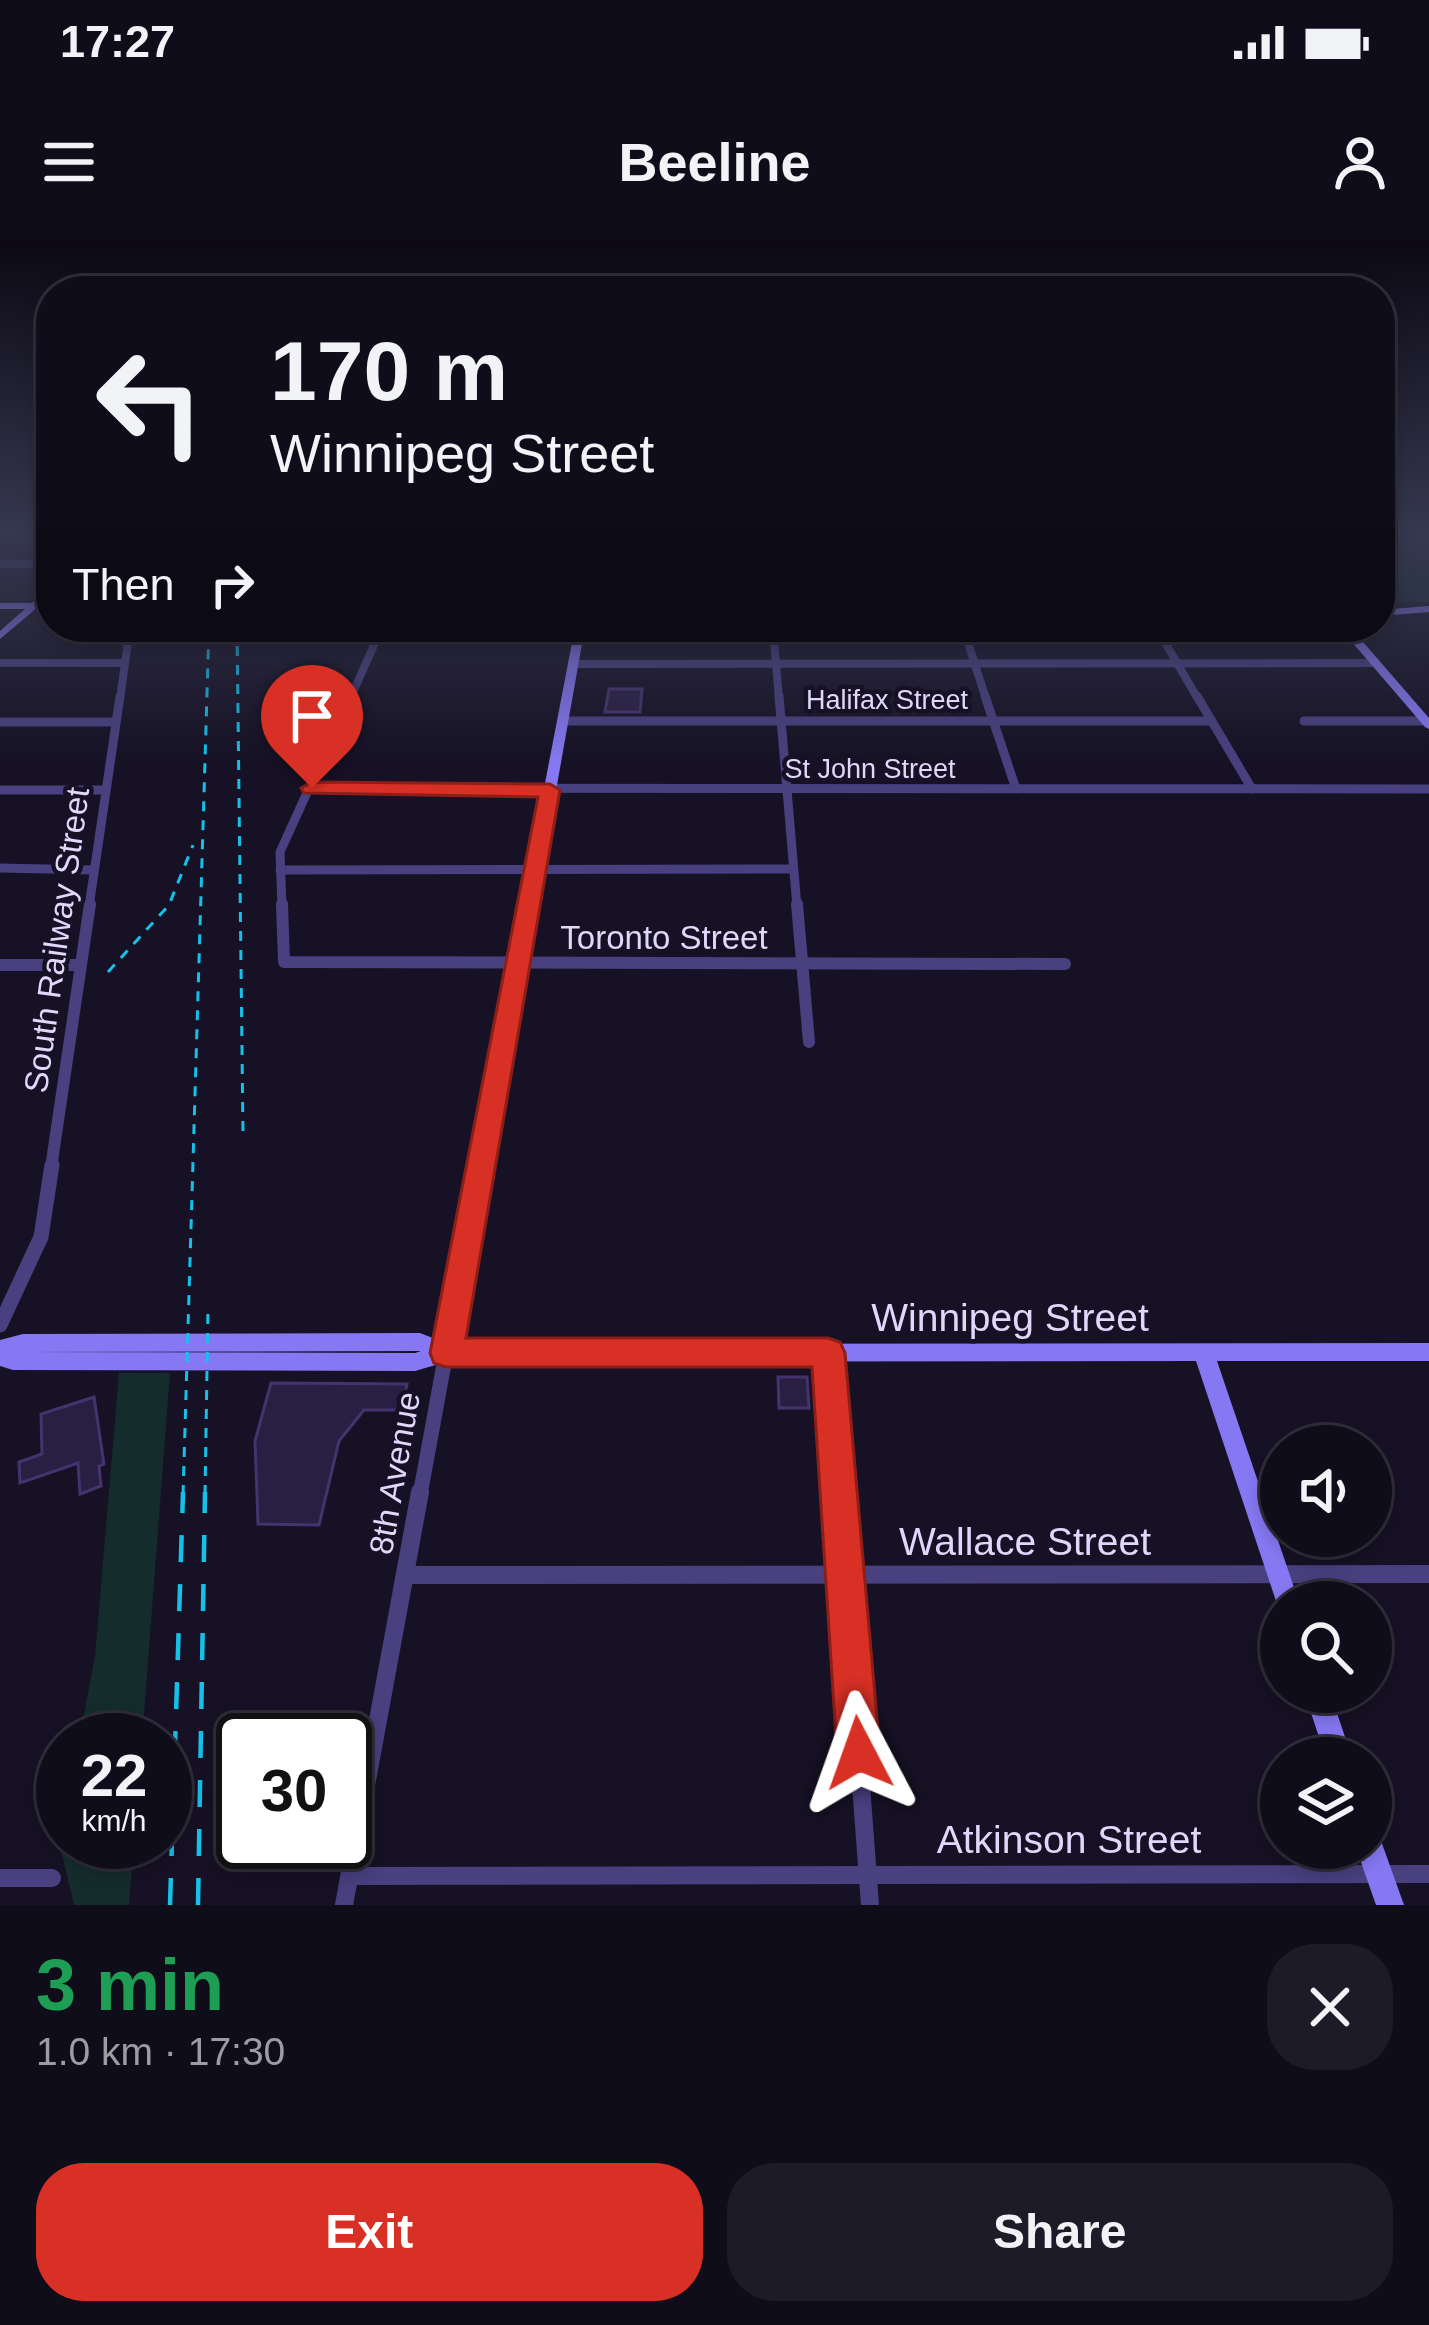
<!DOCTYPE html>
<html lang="en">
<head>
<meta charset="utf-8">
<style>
	:root { --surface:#100d1b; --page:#1e1b28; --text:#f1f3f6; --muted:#9c9ca3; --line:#302d3a; --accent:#d93025 }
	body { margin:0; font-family:Arial,sans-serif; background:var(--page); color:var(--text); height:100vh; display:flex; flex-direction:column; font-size:45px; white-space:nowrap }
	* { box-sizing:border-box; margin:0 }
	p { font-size:39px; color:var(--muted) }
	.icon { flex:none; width:66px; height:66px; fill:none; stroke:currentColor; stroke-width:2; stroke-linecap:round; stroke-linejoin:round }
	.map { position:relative; height:1665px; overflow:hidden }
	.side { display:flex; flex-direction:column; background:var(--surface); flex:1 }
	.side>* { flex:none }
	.hud { position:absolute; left:36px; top:36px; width:1359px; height:366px; border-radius:48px; box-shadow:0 6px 18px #0003,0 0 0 3px var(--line); background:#100d1b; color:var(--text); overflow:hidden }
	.controls { position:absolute; left:1260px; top:1185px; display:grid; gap:24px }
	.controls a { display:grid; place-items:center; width:132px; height:132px; border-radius:50%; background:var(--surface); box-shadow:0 6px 18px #0003,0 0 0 3px var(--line); font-size:60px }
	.speed { position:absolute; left:36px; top:1473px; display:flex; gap:24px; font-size:60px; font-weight:700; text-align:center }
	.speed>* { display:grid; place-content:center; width:156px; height:156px; border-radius:50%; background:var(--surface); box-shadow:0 6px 18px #0003,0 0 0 3px var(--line); line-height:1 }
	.speed small { font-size:30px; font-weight:400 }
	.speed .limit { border:6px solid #111; border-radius:18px; background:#fff; color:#111 }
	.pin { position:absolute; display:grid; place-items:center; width:102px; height:102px; color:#fff; margin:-123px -51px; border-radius:50% 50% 50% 0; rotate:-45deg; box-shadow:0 0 12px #0007 }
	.pin .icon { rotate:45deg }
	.me { position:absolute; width:132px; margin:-66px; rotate:356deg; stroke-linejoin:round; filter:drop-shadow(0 0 9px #0008) }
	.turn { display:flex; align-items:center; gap:42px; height:252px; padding:0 36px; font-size:54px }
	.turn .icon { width:156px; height:156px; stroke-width:2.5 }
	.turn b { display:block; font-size:84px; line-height:102px }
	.then { display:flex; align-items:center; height:114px; padding:0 36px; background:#0003; gap:24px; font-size:45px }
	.round { display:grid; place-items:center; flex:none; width:126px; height:126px; border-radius:48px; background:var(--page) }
	.summary { display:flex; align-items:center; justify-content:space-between; height:204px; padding:0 36px }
	h1 { font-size:72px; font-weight:700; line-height:90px; color:#1e9e55 }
	.button { display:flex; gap:24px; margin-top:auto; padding:24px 36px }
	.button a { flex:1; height:138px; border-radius:48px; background:var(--accent); color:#fff; font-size:48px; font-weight:700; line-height:138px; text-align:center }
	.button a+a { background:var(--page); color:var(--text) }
	.status { display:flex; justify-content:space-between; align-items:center; height:84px; padding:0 60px; background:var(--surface); direction:ltr }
	.status svg { height:33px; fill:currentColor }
	header { display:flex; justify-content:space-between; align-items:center; height:156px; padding:0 36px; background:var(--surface); font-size:54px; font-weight:700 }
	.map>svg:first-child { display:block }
</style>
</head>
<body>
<div class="status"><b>17:27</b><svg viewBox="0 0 49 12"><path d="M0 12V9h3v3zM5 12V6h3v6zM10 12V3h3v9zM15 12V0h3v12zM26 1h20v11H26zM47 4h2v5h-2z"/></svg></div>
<header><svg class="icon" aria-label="menu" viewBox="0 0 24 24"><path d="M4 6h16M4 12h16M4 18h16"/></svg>Beeline<svg class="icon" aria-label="person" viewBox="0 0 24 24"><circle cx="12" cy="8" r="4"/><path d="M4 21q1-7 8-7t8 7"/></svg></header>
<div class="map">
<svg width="1429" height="1665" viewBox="0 0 1429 1665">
	<rect width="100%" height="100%" fill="#161124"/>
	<g fill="#152c2d">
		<rect x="1380" y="291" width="49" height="71"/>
		<polygon points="119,1133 170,1133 142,1500 79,1500 95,1417"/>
		<polygon points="63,1581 63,1602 134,1602 129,1665 74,1665 59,1602"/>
	</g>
	<g fill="#291f43" stroke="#44336d" stroke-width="3">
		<polygon points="609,449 642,449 640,472 605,472"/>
		<polygon points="778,1137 807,1137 809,1168 779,1168"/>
		<polygon points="271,1143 407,1144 402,1170 364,1170 339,1201 319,1285 258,1284 255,1201"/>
		<polygon points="94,1157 104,1224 99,1226 101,1246 80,1254 78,1223 20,1243 19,1222 42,1214 41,1174"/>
	</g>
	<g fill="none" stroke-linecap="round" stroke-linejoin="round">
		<g stroke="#48407f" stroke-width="8">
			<polyline points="0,324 51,324"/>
			<polyline points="773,387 779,459"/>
			<polyline points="963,387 986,459"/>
			<polyline points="1156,387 1198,459"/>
			<polyline points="0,423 123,423"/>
			<polyline points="573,424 1376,423"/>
			<polyline points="120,459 130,387"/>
			<polyline points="350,459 382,387"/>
		</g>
		<g stroke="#48407f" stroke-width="9">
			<polyline points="779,456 797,667"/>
			<polyline points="985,456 1016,549"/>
			<polyline points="1197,456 1252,549"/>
			<polyline points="563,481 1212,481"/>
			<polyline points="1304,481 1426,481"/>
			<polyline points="0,482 114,482"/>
			<polyline points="312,548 1429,549"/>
			<polyline points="0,550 104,550"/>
			<polyline points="0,628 93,630"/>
			<polyline points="280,630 792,629"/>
			<polyline points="89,667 120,456"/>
			<polyline points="282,667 280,612 351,456"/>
		</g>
		<g stroke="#48407f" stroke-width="12">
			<polyline points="282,664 284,722 1065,724"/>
			<polyline points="797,664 809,802"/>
			<polyline points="0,725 80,725"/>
			<polyline points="51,928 90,664"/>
		</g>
		<g stroke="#48407f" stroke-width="15">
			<polyline points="0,1085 41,997 52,925"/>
			<polyline points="828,1113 839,1255"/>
			<polyline points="420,1255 446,1113"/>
		</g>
		<g stroke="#48407f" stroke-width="18">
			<polyline points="839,1252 870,1665"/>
			<polyline points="405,1335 1429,1334"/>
			<polyline points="350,1636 1429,1634"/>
			<polyline points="0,1638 52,1638"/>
			<polyline points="344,1665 420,1252"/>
		</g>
		<g fill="#8678f2" fill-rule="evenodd">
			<polygon points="51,348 51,356 0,399 0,391 25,369 0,369 0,363 31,363"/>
			<polygon points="1429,366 1429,372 1380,376 1380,370"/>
			<path d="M575,387H585L458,1104L1429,1103V1121H1217L1299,1362H1281V1371L1279,1370L1196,1121L446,1122L415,1131L13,1130L0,1126V1100L23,1094L420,1093L438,1100ZM421,1111L415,1113L21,1112L419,1111Z"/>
			<polygon points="1339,387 1350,387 1429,478 1429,489 1425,487"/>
			<polygon points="1304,1452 1330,1452 1352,1518 1326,1518"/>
			<polygon points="1371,1595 1380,1598 1404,1665 1376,1665 1356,1608 1371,1608"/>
		</g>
		<g stroke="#16c1e9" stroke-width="3" stroke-dasharray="10 9" stroke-linecap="butt">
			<polyline points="237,387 243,894"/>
			<polyline points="108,732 169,665 193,605"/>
			<polyline points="183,1255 209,387"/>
			<polyline points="205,1255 208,1067"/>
		</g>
		<g stroke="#16c1e9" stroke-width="4.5" stroke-dasharray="27 22" stroke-linecap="butt">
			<polyline points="170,1665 183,1252"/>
			<polyline points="198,1665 205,1252"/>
		</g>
	</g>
	<linearGradient id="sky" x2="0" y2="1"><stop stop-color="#0c0914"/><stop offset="0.56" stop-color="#363850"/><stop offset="1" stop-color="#363850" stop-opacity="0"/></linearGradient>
	<rect width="1429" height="524" fill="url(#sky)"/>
	<polygon fill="#d93025" stroke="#8d1f18" stroke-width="3" points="312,542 550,544 560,550 466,1098 828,1098 840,1102 845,1113 880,1513 874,1528 859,1534 844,1528 837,1513 812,1127 446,1127 434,1123 430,1113 538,557 304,553 301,548"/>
	<g text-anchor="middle" stroke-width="9" stroke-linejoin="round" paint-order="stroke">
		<g font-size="27" fill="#dfd8fb" stroke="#161124">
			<text x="887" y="469">Halifax Street</text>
			<text x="870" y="538">St John Street</text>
		</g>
		<g font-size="33" fill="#dfd8fb" stroke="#161124">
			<text x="664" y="709">Toronto Street</text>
			<text transform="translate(56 700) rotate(-82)" y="12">South Railway Street</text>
			<text transform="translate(394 1233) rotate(-80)" y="12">8th Avenue</text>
		</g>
		<g font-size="39" fill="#dfd8fb" stroke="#161124">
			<text x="1010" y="1091">Winnipeg Street</text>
			<text x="1025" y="1315">Wallace Street</text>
			<text x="1069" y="1613">Atkinson Street</text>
		</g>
	</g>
</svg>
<div class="controls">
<a><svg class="icon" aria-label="sound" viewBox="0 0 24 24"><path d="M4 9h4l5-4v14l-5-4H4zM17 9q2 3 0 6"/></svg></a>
<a><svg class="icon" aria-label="search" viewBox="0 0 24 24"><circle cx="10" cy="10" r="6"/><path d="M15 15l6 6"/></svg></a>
<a><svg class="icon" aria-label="layers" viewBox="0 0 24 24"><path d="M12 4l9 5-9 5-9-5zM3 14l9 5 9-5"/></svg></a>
</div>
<div class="speed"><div>22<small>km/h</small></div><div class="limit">30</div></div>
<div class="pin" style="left:312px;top:548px;background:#d93025"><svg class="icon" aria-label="arrive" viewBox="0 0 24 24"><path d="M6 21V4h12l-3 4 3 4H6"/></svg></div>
<svg class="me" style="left:859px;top:1513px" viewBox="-20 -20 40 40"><path d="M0-17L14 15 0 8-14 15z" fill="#d93025" stroke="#fff" stroke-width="4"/></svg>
<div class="hud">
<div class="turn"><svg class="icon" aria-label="left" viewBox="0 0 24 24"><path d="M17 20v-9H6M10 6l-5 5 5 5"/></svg><div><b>170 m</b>Winnipeg Street</div></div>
<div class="then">Then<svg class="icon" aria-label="right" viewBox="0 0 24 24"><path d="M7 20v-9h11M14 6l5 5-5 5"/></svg></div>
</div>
</div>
<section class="side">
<div class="summary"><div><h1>3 min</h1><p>1.0 km · 17:30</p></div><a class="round"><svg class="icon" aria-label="close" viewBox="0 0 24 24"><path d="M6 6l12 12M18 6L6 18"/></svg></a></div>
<div class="button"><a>Exit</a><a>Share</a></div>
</section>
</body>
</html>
